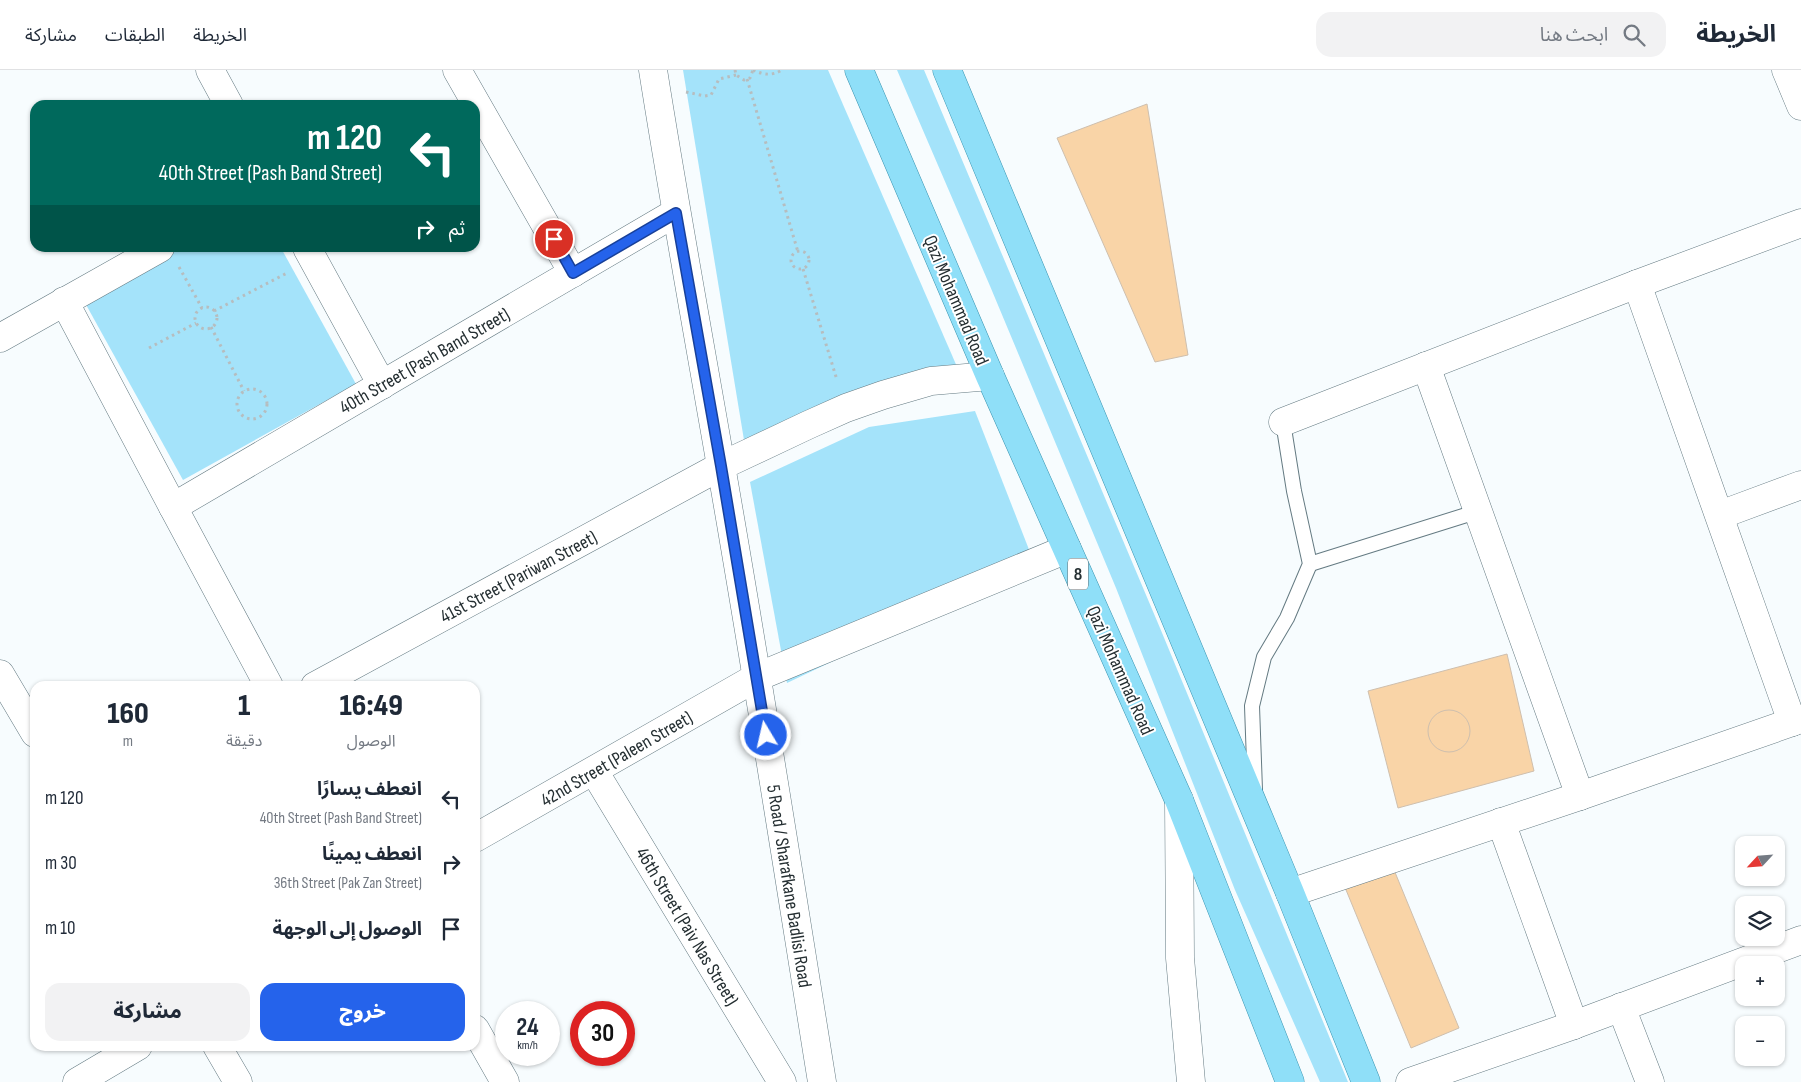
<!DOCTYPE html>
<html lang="ar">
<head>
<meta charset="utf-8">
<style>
	:root { --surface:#fff; --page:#f2f2f3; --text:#1f2937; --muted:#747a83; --line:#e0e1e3; --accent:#2563eb }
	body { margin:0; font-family:"Sofia Sans Condensed","Noto Sans Arabic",sans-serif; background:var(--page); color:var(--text); direction:rtl; height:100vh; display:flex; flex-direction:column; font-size:19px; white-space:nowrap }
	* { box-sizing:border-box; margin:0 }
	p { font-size:16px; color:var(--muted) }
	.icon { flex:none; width:28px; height:28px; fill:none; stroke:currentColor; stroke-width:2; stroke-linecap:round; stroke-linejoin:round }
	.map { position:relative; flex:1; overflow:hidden; direction:ltr }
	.sheet { position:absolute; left:30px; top:611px; width:450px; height:370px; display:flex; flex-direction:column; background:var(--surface); border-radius:15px; box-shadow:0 1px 4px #0004; direction:rtl }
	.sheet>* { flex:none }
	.banner { position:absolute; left:30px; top:30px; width:450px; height:152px; border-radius:15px; box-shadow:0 1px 4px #0004; direction:rtl; background:#00695c; color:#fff; overflow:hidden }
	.needle { width:32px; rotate:244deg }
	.tools { position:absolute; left:1735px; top:766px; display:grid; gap:10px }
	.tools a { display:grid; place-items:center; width:50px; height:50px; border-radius:10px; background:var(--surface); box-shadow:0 1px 4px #0004; font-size:25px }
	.speed { position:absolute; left:495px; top:931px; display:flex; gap:10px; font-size:25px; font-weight:700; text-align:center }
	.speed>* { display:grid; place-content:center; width:65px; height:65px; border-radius:50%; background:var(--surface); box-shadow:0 1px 4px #0004; line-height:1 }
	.speed small { font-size:12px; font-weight:400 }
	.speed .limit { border:8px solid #d22; background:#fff; color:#111 }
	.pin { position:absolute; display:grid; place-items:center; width:42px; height:42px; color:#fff; margin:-21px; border:2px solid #fff; border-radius:50%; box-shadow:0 1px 5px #0007 }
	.me { position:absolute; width:55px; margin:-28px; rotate:351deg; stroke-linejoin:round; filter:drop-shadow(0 0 4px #0008) }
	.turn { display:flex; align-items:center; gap:18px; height:105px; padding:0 15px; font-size:22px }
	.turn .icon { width:65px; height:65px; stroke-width:2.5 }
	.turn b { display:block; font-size:35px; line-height:42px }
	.then { display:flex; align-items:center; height:48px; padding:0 15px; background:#0003; gap:10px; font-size:19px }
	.eta { display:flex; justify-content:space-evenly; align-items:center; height:85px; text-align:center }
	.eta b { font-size:30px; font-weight:800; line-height:35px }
	.action { display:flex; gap:10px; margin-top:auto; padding:10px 15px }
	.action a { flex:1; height:58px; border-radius:15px; background:var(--accent); color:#fff; font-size:20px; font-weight:800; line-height:58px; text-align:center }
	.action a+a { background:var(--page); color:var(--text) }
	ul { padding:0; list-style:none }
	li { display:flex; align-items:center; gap:15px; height:65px; padding:0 15px }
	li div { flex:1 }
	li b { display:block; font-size:19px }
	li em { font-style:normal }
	header { display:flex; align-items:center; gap:30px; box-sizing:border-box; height:70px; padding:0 25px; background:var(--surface); border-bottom:1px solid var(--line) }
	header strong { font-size:24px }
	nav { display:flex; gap:28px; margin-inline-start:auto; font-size:18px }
	.search { width:350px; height:45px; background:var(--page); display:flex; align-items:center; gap:12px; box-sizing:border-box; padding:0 18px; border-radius:15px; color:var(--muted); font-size:19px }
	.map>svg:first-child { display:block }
</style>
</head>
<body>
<header>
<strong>الخريطة</strong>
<div class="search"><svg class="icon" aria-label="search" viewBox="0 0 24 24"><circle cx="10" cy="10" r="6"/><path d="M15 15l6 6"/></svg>ابحث هنا</div>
<nav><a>الخريطة</a><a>الطبقات</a><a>مشاركة</a></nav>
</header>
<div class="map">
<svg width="1801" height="1012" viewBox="0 0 1801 1012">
	<rect width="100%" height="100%" fill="#f7fcfe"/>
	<g fill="#a4e3fa">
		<polygon points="683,0 828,0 958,299 744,370"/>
		<polygon points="897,0 924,0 1160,558 1348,1012 1320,1012 1235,820 1116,518 990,216"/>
		<polygon points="181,178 281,178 356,314 183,410 84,231"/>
		<polygon points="975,341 1035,495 787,613 750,412 869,357"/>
	</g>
	<g fill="#f9d4a7" stroke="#cebfae">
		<polygon points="1147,34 1188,285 1155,292 1057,68"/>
		<polygon points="1507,584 1534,701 1398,738 1368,621"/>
		<circle cx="1449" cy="661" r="21"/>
		<polygon points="1392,795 1459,958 1411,978 1344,815"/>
	</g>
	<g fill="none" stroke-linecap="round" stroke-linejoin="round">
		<defs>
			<g id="lane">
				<polyline points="1310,494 1479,441"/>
				<polyline points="1255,720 1252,636 1264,587 1287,548 1310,494 1294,421 1283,352"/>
			</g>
			<g id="street">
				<polyline points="210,0 229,35"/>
				<polyline points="457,0 573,203"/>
				<path d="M653,0C674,132 698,264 721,396C757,601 789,807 822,1012"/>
				<polyline points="1786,0 1801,36"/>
				<polyline points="307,178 382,315"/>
				<polyline points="1637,214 1792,652"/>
				<polyline points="64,231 173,437 269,616"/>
				<polyline points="0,268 160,178"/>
				<polyline points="1426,296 1580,726"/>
				<polyline points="1283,352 1637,214 1801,153"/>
				<polyline points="173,437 675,143"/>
				<polyline points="1720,445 1801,415"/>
				<polyline points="0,604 35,663"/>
				<polyline points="315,616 721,396 808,355 846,338 883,325 931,311 990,306"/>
				<polyline points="594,701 782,1012"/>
				<polyline points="1179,730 1180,888 1191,1012"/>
				<polyline points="1501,752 1574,955"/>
				<polyline points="475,768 757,607 1067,479"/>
				<polyline points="1290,823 1580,726 1801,649"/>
				<polyline points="1621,937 1650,1012"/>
				<polyline points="475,959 505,1012"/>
				<polyline points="217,976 238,1012"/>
				<polyline points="77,1012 138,976"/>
				<polyline points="1410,1012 1574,955 1801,870"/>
			</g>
			<g id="primary">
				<polyline points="859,0 990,306 1179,730 1290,1012"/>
				<polyline points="947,0 1290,823 1366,1012"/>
			</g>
		</defs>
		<use href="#lane" stroke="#647a82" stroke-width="16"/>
		<use href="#street" stroke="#647a82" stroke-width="29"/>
		<use href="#primary" stroke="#3a94b0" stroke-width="29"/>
		<g stroke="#b6bdbf" stroke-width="3" stroke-dasharray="2.5 4" stroke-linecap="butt">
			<polyline points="735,0 736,5 744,10 750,8 753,0"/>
			<path d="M753,0C764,5 772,6 782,0"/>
			<polyline points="747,9 798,182"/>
			<polyline points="686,22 705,26 711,25 719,9 736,5"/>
			<circle cx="800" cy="190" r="9"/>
			<polyline points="179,197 202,238"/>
			<polyline points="803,199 837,310"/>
			<circle cx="206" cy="248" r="11"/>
			<polyline points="214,241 287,203"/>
			<polyline points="211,257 244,321"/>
			<polyline points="149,278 196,253"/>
			<circle cx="252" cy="334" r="15"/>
		</g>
		<use href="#lane" stroke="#fff" stroke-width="14"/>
		<use href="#street" stroke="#fff" stroke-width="28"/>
		<use href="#primary" stroke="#8fdff8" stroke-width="28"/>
	</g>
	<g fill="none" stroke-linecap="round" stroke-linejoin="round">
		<defs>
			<polyline id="route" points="554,169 573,203 676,143 721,396 766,665"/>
		</defs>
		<use href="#route" stroke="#184099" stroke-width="12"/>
		<use href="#route" stroke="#2563eb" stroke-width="9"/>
	</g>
	<g text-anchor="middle" stroke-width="4" stroke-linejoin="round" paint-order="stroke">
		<rect fill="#fff" stroke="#666d70" stroke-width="1" x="1068" y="488.5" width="20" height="31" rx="4"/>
		<g font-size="18" font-weight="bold" fill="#252f32">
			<text x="1078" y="510">8</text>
		</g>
		<g font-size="19" fill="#252f32" stroke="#fff">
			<text transform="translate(957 230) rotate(67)" y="7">Qazi Mohammad Road</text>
			<text transform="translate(424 290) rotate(-30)" y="7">40th Street (Pash Band Street)</text>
			<text transform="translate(518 506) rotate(-28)" y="7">41st Street (Pariwan Street)</text>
			<text transform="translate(1121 600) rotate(66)" y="7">Qazi Mohammad Road</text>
			<text transform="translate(616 688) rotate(-30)" y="7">42nd Street (Paleen Street)</text>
			<text transform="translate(790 816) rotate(81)" y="7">5 Road / Sharafkane Badlisi Road</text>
			<text transform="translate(688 856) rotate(59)" y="7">46th Street (Paiv Nas Street)</text>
		</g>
	</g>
</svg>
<div class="tools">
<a><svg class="needle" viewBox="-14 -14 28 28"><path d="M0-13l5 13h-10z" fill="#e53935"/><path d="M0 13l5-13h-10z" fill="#747a83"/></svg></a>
<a><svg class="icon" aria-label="layers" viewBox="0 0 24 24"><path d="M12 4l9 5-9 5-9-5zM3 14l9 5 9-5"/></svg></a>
<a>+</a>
<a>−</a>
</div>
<div class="speed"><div>24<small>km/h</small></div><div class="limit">30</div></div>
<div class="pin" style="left:554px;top:169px;background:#d93025"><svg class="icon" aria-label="arrive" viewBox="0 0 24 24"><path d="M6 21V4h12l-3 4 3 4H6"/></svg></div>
<svg class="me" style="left:766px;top:665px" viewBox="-20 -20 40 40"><circle r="17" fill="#2563eb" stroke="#fff" stroke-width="3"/><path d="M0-11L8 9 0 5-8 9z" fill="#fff"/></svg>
<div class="banner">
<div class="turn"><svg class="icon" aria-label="left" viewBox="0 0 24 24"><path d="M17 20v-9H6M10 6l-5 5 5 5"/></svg><div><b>120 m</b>40th Street (Pash Band Street)</div></div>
<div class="then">ثم<svg class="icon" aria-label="right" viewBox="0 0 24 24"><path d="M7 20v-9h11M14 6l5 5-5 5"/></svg></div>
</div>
<section class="sheet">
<div class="eta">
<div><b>16:49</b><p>الوصول</p></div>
<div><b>1</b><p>دقيقة</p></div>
<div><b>160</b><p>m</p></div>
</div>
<ul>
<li><svg class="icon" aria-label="left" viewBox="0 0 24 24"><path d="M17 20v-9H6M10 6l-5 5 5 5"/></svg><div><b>انعطف يسارًا</b><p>40th Street (Pash Band Street)</p></div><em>120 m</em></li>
<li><svg class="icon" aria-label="right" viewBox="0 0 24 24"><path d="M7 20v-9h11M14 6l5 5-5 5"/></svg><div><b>انعطف يمينًا</b><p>36th Street (Pak Zan Street)</p></div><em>30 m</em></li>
<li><svg class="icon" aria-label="arrive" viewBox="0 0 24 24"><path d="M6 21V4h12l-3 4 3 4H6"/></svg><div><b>الوصول إلى الوجهة</b></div><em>10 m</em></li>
</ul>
<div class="action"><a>خروج</a><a>مشاركة</a></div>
</section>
</div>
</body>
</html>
